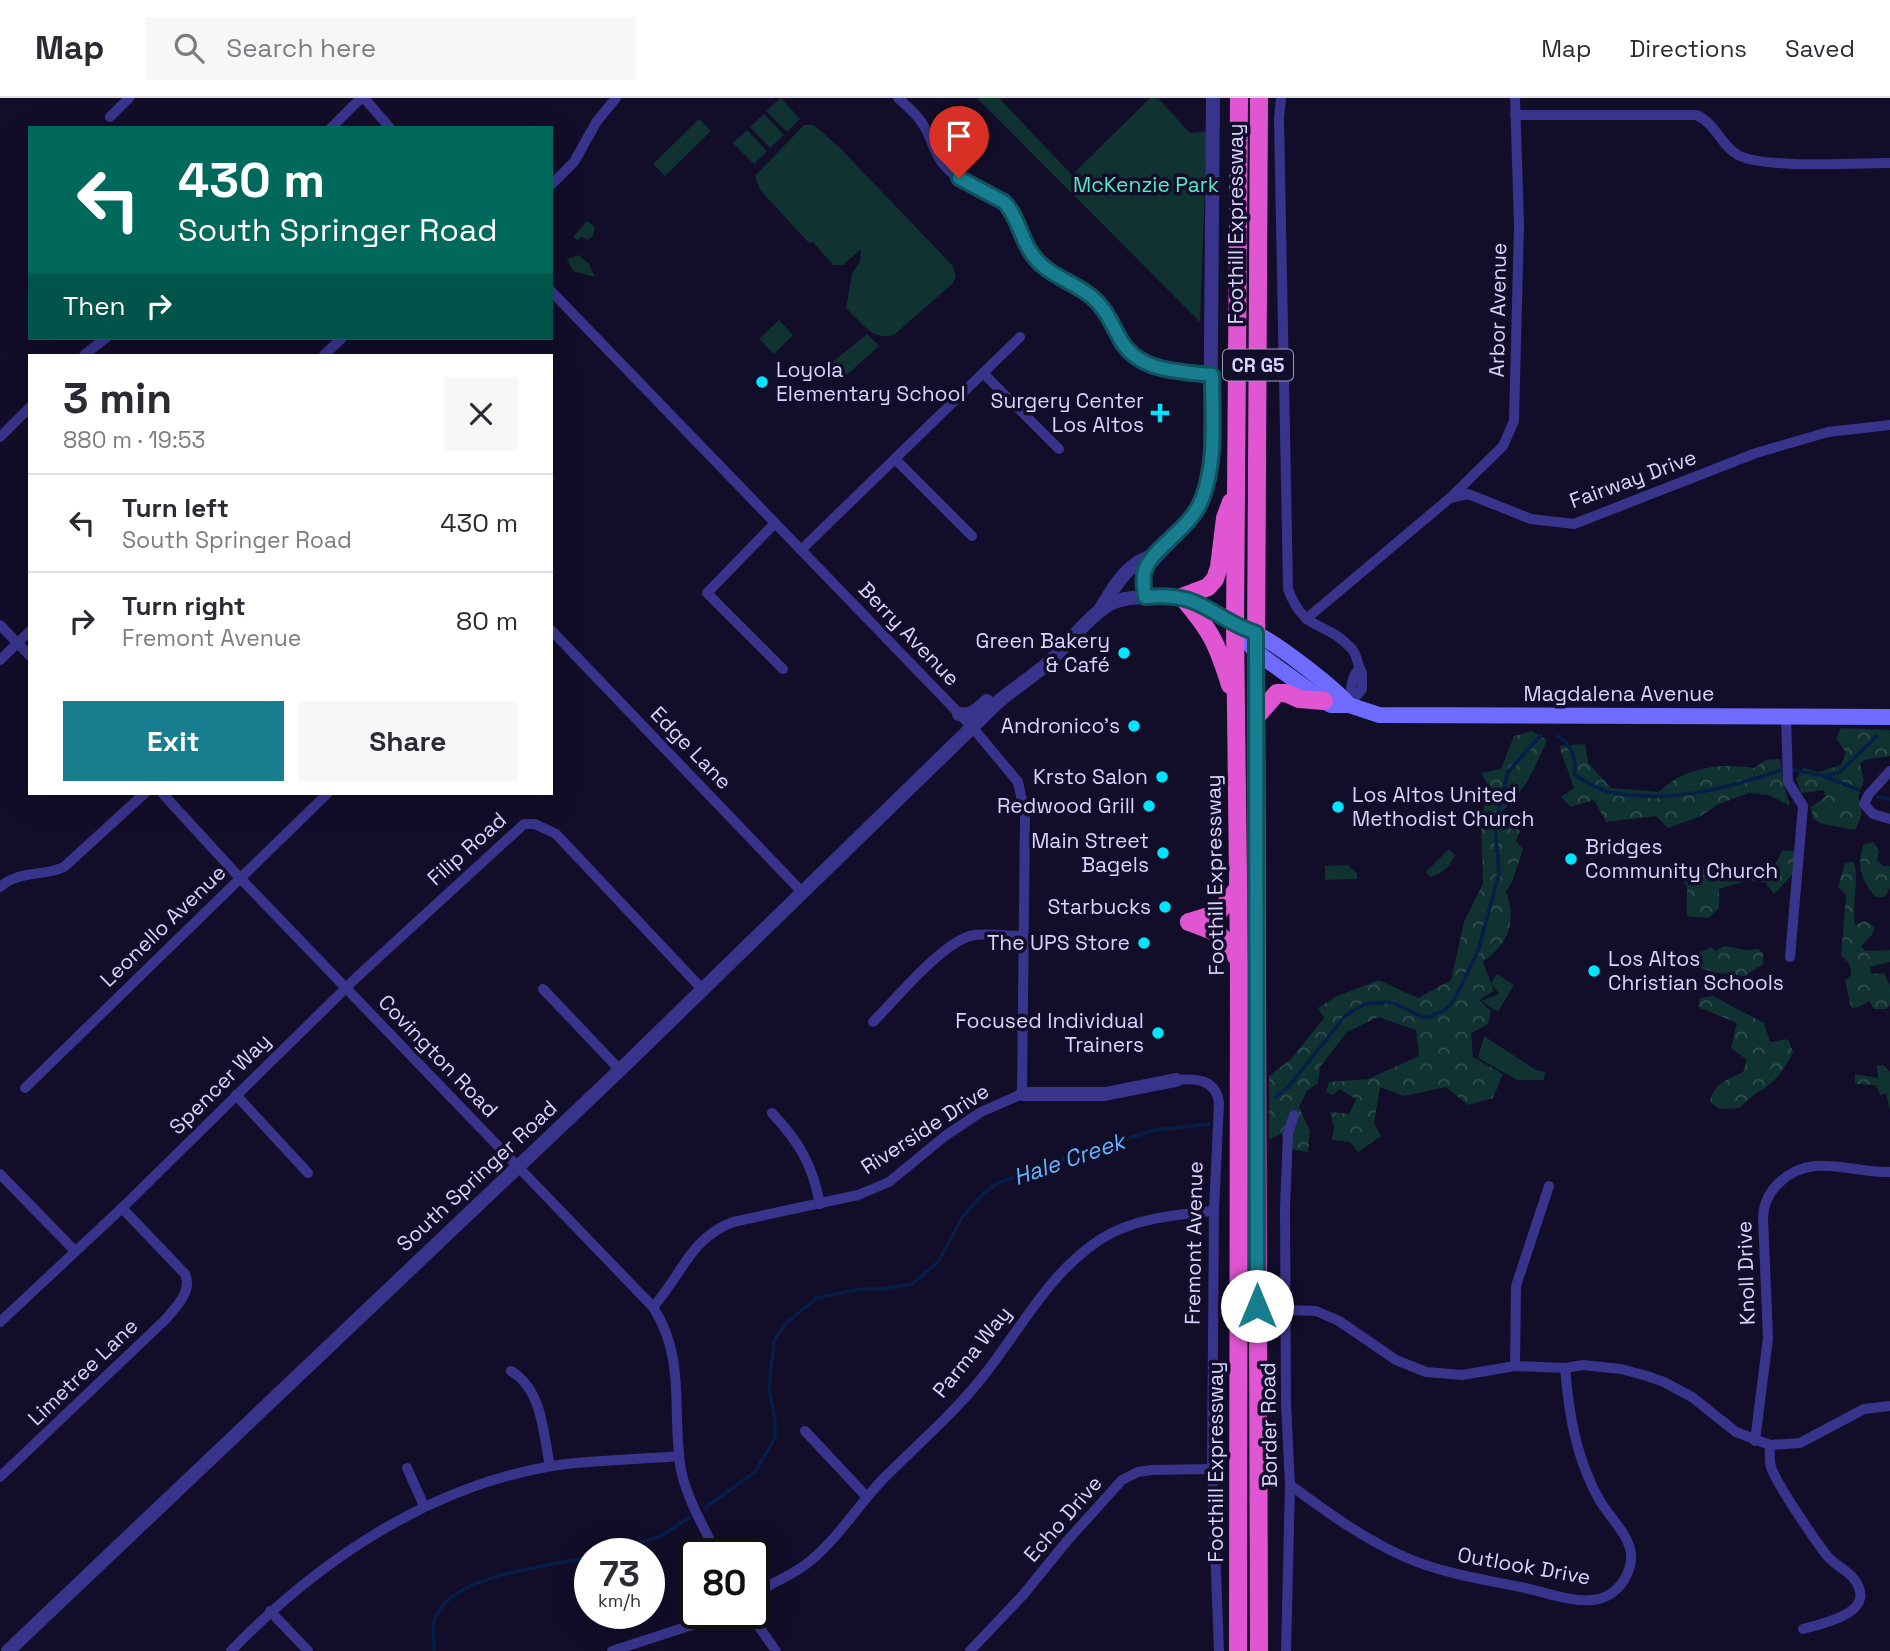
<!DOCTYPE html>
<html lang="en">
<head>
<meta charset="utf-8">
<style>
	:root { --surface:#fff; --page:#f7f7f7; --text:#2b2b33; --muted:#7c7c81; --line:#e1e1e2; --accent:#187e8f }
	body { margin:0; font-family:"Space Grotesk",sans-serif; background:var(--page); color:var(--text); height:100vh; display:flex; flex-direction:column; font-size:26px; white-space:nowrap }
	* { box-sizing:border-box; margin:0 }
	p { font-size:23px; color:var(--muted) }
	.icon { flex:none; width:38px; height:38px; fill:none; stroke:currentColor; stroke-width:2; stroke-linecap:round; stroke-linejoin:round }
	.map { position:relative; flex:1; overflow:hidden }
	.side { position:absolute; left:28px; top:256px; width:525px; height:441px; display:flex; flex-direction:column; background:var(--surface); border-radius:0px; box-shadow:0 7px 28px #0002 }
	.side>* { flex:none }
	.hud { position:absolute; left:28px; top:28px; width:525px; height:214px; border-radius:0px; box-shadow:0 7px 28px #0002; background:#00695c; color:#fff; overflow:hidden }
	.speed { position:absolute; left:574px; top:1440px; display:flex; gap:14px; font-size:35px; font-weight:700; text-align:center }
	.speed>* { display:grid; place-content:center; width:91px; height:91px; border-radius:50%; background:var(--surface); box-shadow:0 7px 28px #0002; line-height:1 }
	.speed small { font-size:18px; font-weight:400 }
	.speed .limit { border:4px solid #111; border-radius:10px; background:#fff; color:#111 }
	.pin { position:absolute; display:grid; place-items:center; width:60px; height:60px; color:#fff; margin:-72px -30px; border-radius:50% 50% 50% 0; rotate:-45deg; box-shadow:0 0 7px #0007 }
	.pin .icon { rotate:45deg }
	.me { position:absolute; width:77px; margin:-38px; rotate:0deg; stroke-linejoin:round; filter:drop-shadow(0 0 5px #0008) }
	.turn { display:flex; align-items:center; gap:24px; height:147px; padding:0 35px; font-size:32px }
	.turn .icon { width:91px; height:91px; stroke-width:2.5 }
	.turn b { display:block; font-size:49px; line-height:60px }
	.then { display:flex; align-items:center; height:66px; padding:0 35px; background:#0003; gap:14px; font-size:26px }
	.round { display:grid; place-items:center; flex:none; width:74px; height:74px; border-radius:0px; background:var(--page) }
	.summary { display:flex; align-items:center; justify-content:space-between; height:119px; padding:0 35px }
	h1 { font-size:42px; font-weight:600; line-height:52px }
	.action { display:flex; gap:14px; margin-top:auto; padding:14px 35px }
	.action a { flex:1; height:80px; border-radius:0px; background:var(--accent); color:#fff; font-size:28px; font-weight:600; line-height:80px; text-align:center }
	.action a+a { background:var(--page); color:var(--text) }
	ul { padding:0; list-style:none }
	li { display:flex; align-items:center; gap:21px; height:98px; padding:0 35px; border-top:2px solid var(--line) }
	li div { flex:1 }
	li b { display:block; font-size:26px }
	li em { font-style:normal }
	header { display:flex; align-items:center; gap:42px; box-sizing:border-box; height:98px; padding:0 35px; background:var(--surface); border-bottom:2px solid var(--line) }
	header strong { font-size:33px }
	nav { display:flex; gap:38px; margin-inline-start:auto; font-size:24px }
	.search { width:490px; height:63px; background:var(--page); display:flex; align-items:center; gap:18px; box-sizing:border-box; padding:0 24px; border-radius:0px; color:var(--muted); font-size:26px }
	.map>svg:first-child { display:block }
</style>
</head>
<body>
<header>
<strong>Map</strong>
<div class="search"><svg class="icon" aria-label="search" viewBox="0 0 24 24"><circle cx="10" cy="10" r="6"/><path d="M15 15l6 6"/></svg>Search here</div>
<nav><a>Map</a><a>Directions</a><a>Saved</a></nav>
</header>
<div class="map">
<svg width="1890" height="1553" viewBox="0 0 1890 1553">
	<defs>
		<pattern id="forest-crowns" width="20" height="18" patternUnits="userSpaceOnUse" patternTransform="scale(1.75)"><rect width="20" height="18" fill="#103231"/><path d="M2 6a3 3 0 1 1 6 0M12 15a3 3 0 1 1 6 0" fill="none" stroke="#324f50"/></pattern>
	</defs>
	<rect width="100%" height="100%" fill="#120d28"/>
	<g fill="url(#forest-crowns)">
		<polygon points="1841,630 1890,632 1890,658 1864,662 1860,666 1864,683 1858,699 1862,716 1855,732 1823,726 1813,721 1811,709 1825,699 1824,692 1801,695 1796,681 1804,670 1818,674 1841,667 1846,655 1836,640"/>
		<path d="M1532,633L1547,642C1532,676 1527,690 1499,716L1520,733L1516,743L1523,751L1512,784L1506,793C1517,825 1509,844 1483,864L1494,893L1479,902L1491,913L1488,926L1471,935L1473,959L1503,976L1493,1000L1468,1007L1446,989L1404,998L1380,989L1374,1025L1381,1038L1358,1054L1350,1044L1332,1042L1334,1029L1330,1014L1349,1016L1356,1001L1339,991L1333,997L1326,994L1329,984L1368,981L1419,958L1416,932L1378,919L1347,934L1320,969L1318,985L1307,993L1299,1009L1310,1033L1308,1054L1288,1051L1281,1035L1269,1042V978L1291,961L1324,920L1318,910L1337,898L1379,882L1418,900L1451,882L1464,824L1483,785L1481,729L1487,686L1481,675L1501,671L1514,638Z"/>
		<path d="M1585,646L1588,665L1611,690L1659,694C1685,669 1719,665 1754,670L1766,662L1780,661L1783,684L1790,708L1769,697L1749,695L1719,706L1699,719L1668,730L1656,718L1606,724L1594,702L1571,709L1561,699L1574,690L1559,648Z"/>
		<path d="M1873,744L1879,753L1877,762L1883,768H1890V790L1885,799H1875C1861,780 1857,771 1863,747Z"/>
		<polygon points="1783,752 1794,753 1796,773 1774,796 1765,784 1746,783 1719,791 1719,810 1709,820 1687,818 1687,788 1678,778 1683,771 1692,769 1716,772 1743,769 1773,770"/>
		<path d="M1854,764C1859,788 1852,803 1855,827L1865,823L1875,829L1871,838L1861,848L1865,853L1890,852V864L1870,869L1871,876L1884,875L1890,887V907L1886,911H1874L1869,903L1859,909L1852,910C1848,902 1848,892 1845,883L1852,876L1849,865L1841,857L1846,797L1838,789L1845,765Z"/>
		<polygon points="1724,848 1745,852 1758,851 1763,855 1763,866 1745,878 1717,875 1693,868 1696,856 1711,849 1715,853"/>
		<path d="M1713,898L1764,925L1770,944L1788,941L1793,954C1787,967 1778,981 1766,989C1756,996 1748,1000 1740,1010L1719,1011L1710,1004C1714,985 1726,982 1743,974L1747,962L1731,950L1737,925L1698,909L1700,900Z"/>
		<polygon points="1883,967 1890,974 1890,1013 1886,995 1880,997 1876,987 1855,986 1855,976 1878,980 1877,968"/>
	</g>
	<g fill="#103231">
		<polygon points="781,0 800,21 787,34 766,13"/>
		<polygon points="977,0 999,0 1072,77 1150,0 1158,0 1190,35 1207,33 1200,224"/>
		<polygon points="764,16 784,37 770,50 750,29"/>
		<polygon points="699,21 711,33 665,78 653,66"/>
		<path d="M804,27H814L840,50L953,168L956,178L953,185L895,236C874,245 861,224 846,210L852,176L860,163L861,151L843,167H833L813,144L809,145L760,92L755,78Z"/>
		<polygon points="747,32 767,53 754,66 733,45"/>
		<polygon points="587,123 595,129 593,138 588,142 582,139 578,142 573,139"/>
		<polygon points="579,157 589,166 595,179 573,173 567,161"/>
		<polygon points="779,222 793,237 774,256 759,241"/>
		<polygon points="867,236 879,248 842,281 829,267"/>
		<path d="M1449,751L1455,757C1449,770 1443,775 1430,779L1426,774Z"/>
		<polygon points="1348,767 1357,775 1357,781 1325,782 1325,768"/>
		<polygon points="1497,876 1514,887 1498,914 1481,903 1499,896 1491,885"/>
		<polygon points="1484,938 1536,972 1545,974 1544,982 1517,982 1478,960"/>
	</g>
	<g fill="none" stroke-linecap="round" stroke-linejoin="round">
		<g stroke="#061e48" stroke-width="3.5">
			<path d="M1558,638C1572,647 1576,661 1575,677C1585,683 1598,691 1609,694C1668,706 1726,691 1781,672"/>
			<polyline points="1794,672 1825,678 1840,674 1877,638"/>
			<polyline points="1826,679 1859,692"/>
			<polyline points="1878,699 1890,701"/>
			<polyline points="1276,999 1289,988 1346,917 1365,906 1391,904 1423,919 1429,919 1445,912 1454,902 1478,853 1499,776 1495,727 1508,674 1541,637"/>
			<polyline points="705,1410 755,1374 775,1340 775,1323 769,1290 774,1243 785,1226 817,1200 861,1191 883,1191 912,1186 938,1164 963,1118 984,1095 998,1085 1094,1050 1156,1032 1209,1026"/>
			<polyline points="602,1456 661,1438 690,1419"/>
			<path d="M434,1553C434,1541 431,1526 437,1516C457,1476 550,1468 590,1459"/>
		</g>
		<g stroke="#38348b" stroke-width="10">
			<polyline points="364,0 390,30"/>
			<path d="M898,0C908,9 917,16 924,28C932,41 934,56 944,67C960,86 984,93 1004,104C1018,118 1020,140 1032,156C1050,179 1072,182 1092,199C1105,209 1111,224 1119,239C1137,274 1177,273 1212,277"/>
			<path d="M1281,0L1279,20L1288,491C1304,535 1325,522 1351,550C1358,557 1357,567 1362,575V591L1349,607"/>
			<path d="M1515,17H1696C1716,25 1720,47 1738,57C1762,71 1858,65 1890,65"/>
			<polyline points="110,19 129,0"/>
			<polyline points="331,30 361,0"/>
			<polyline points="551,87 574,64 597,23 616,0"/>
			<path d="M551,193L973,630L1018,684L1025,716L1022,996L981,1014L945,1038L889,1084L858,1097L733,1124C690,1140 682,1177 653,1209"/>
			<polyline points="84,257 106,240"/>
			<polyline points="324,257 342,240"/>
			<polyline points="983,275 1059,351"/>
			<polyline points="0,339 30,309"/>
			<polyline points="895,361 972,438"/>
			<polyline points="1450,400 1503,348 1514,323 1519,127 1515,0"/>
			<polyline points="775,425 707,495 783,571"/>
			<polyline points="801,452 1020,239"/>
			<polyline points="1306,521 1450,400 1468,396 1531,421 1574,426 1756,355 1828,334 1890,327"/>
			<polyline points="0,527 30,558"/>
			<polyline points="551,532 803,795"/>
			<polyline points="0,562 30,533"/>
			<path d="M1349,607C1351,595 1350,580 1359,571"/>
			<polyline points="1786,618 1788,684 1803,708 1790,859"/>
			<polyline points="1890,673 1869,696 1864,706 1873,716 1890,721"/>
			<path d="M162,695L240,780L653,1209C687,1262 671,1313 681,1372C686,1398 705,1432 717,1456"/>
			<path d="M0,789C19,772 42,779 64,769L145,695"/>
			<polyline points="543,891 620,972"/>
			<path d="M873,924C896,901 944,842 974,837C989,835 1008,838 1024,838"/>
			<path d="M1176,982C1196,980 1216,981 1219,1005L1214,1113L1212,1371L1219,1553"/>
			<polyline points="25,990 328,695"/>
			<polyline points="236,997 308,1075"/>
			<path d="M772,1015C800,1045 812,1066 820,1106"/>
			<polyline points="0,1076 75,1153"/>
			<polyline points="1287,1212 1316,1213 1339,1223 1396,1262 1426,1274 1462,1277 1515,1268 1565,1270 1583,1267 1621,1271 1647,1278 1664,1284 1692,1299 1736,1334 1770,1347 1800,1345 1864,1311 1890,1308"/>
			<polyline points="0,1224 122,1110 357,879 524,726 535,726 556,736 703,892"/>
			<polyline points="1515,1268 1516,1188 1549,1088"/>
			<path d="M511,1273C543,1292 543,1336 550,1368"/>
			<polyline points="805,1333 866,1398"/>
			<path d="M1755,1343L1768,1240L1763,1119C1764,1105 1769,1094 1779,1085C1811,1053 1850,1075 1890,1074"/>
			<path d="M1770,1347C1770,1354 1769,1362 1771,1369C1776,1385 1817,1446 1829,1460C1837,1468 1848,1473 1854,1481C1879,1515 1824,1525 1803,1531"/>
			<polyline points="407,1370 424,1408"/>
			<path d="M0,1379L166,1221C176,1209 193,1193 185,1176L122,1110"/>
			<path d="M1290,1387C1327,1414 1365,1442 1407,1460C1445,1476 1486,1482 1525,1490C1548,1495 1576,1506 1599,1501C1617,1496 1628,1481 1631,1463C1634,1441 1610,1420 1600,1403C1576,1361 1569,1317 1565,1270"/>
			<path d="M754,1495C771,1486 790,1478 805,1467C837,1443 857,1408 884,1380C916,1348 952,1317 981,1281C1020,1233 1047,1176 1101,1141C1134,1120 1176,1117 1214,1113"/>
			<polyline points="270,1513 308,1553"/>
			<polyline points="750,1516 776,1553"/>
			<path d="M231,1553C317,1464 427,1389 552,1368C594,1361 637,1362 679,1358"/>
			<polyline points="612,1553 692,1527 716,1516"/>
			<polyline points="970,1553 1023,1497 1067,1443 1122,1382 1138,1374 1151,1372 1212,1371"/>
			<polyline points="1286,1553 1290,1387 1286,1306 1285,1110 1288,1035 1294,1017"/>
		</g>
		<g stroke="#38348b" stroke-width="14">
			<polyline points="1145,499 1144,480 1146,470 1195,417 1203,401 1210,366 1213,0"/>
			<path d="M1100,512C1114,489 1127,464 1155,457"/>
			<path d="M959,616C972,618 977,612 987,603"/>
			<polyline points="1022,996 1105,996 1176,982"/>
			<path d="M8,1553L620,972L998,604C1014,590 1034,578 1049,564C1068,546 1086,521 1108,507C1120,500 1132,500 1145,499C1184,495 1204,504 1235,528"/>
		</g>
		<g stroke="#6f6bff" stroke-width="16">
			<polyline points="1235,528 1256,554 1324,603 1331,607 1349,607 1379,617 1890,619"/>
			<path d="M1247,532C1270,539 1332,588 1349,607"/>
		</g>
		<g stroke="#e055d1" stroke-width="18">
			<polyline points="1259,0 1256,554 1259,1553"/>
			<path d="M1230,587C1217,545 1211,533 1182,499L1208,489L1215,481L1219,469L1225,420L1231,404"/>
			<polyline points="1256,619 1277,595 1286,595 1299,601 1324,603"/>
			<path d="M1189,824C1216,834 1223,834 1237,860"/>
			<polyline points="1189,824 1218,815 1238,790"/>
			<polyline points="1238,1553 1239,864 1235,528 1239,0"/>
		</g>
	</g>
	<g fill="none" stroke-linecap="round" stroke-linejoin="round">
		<defs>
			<path id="route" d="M959,80L1004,104C1019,119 1021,144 1035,160C1051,179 1074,184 1092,199C1105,210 1111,224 1119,239C1137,274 1177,273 1212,277C1212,317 1217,363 1202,401C1191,431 1153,449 1145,472C1142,481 1144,490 1145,499C1203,493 1209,519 1256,535L1257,1208"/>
		</defs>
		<use href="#route" stroke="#10525d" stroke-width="18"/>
		<use href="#route" stroke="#187e8f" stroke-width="12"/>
	</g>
	<g fill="#00e4ff" stroke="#120d28" stroke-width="2.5">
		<circle cx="762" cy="284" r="7"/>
		<path d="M1156.5 304.5h7v7h7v7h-7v7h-7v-7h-7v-7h7z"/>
		<circle cx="1124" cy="555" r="7"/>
		<circle cx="1134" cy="628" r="7"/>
		<circle cx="1162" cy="679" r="7"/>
		<circle cx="1149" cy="708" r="7"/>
		<circle cx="1338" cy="709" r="7"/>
		<circle cx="1163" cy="755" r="7"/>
		<circle cx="1571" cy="761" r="7"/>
		<circle cx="1165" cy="809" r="7"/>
		<circle cx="1144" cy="845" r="7"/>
		<circle cx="1594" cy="873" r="7"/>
		<circle cx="1158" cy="935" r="7"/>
	</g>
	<g text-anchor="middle" stroke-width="7" stroke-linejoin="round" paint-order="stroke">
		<rect fill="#120d28" stroke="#9d98be" stroke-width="2" x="1223" y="251.5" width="70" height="31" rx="5"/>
		<g font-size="19" font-weight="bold" fill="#d9d4ff">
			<text x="1258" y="274">CR G5</text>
		</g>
		<g font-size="21" fill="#55eac5" stroke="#120d28">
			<text x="1146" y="94">McKenzie Park</text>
		</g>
		<g font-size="21" fill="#d9d4ff" stroke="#120d28">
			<text transform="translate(1236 126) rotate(-90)" y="7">Foothill Expressway</text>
			<text transform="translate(1498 212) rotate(-89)" y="7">Arbor Avenue</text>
			<text transform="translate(1633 381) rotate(-20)" y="7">Fairway Drive</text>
			<text transform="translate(909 536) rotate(46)" y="7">Berry Avenue</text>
			<text x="1619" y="603">Magdalena Avenue</text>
			<text transform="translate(691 650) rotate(46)" y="7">Edge Lane</text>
			<text transform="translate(467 751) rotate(-42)" y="7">Filip Road</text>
			<text transform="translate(1215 777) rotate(-91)" y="7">Foothill Expressway</text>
			<text transform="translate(163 828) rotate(-44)" y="7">Leonello Avenue</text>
			<text transform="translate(438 958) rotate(46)" y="7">Covington Road</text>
			<text transform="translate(220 986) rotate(-45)" y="7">Spencer Way</text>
			<text transform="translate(925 1031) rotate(-33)" y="7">Riverside Drive</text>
			<text transform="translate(477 1078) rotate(-43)" y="7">South Springer Road</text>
			<text transform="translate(1194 1145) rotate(-89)" y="7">Fremont Avenue</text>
			<text transform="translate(1746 1175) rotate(-92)" y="7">Knoll Drive</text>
			<text transform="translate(972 1254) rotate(-51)" y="7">Parma Way</text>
			<text transform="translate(83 1274) rotate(-44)" y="7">Limetree Lane</text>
			<text transform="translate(1269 1327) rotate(-91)" y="7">Border Road</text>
			<text transform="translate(1216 1364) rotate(-90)" y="7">Foothill Expressway</text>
			<text transform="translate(1063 1421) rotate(-49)" y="7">Echo Drive</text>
			<text transform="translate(1524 1468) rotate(10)" y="7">Outlook Drive</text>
		</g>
		<g font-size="21" fill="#d9d4ff" stroke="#120d28" text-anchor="end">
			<text x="776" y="279" text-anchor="start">Loyola<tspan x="776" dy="24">Elementary School</tspan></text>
			<text x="1144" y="310">Surgery Center<tspan x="1144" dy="24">Los Altos</tspan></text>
			<text x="1110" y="550">Green Bakery<tspan x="1110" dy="24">&amp; Café</tspan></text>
			<text x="1120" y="635">Andronico’s</text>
			<text x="1148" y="686">Krsto Salon</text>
			<text x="1352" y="704" text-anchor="start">Los Altos United<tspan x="1352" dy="24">Methodist Church</tspan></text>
			<text x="1135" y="715">Redwood Grill</text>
			<text x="1149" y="750">Main Street<tspan x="1149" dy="24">Bagels</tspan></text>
			<text x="1585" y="756" text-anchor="start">Bridges<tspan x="1585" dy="24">Community Church</tspan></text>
			<text x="1151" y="816">Starbucks</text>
			<text x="1130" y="852">The UPS Store</text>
			<text x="1608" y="868" text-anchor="start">Los Altos<tspan x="1608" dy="24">Christian Schools</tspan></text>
			<text x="1144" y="930">Focused Individual<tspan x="1144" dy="24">Trainers</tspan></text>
		</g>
		<g font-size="23" font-style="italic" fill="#62b6ff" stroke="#120d28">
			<text transform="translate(1069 1061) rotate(-19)" y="8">Hale Creek</text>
		</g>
	</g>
</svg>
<div class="speed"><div>73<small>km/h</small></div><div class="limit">80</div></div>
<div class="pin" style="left:959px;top:80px;background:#d93025"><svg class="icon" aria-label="arrive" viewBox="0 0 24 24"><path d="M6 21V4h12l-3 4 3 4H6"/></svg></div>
<svg class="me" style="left:1257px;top:1208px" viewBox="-20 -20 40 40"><circle r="19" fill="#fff"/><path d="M0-13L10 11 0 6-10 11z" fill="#187e8f"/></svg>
<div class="hud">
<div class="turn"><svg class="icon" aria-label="left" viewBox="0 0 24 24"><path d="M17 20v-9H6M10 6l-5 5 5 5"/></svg><div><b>430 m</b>South Springer Road</div></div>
<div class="then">Then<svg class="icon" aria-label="right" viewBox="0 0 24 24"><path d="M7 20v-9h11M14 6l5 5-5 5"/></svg></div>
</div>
<section class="side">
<div class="summary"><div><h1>3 min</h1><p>880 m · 19:53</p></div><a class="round"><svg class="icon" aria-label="close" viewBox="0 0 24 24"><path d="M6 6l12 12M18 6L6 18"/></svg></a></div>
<ul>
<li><svg class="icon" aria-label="left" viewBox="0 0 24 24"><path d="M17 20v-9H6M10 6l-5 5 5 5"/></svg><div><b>Turn left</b><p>South Springer Road</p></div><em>430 m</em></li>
<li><svg class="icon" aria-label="right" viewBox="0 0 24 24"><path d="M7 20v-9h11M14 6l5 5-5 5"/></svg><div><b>Turn right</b><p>Fremont Avenue</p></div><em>80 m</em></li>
</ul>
<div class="action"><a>Exit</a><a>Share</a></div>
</section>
</div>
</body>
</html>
